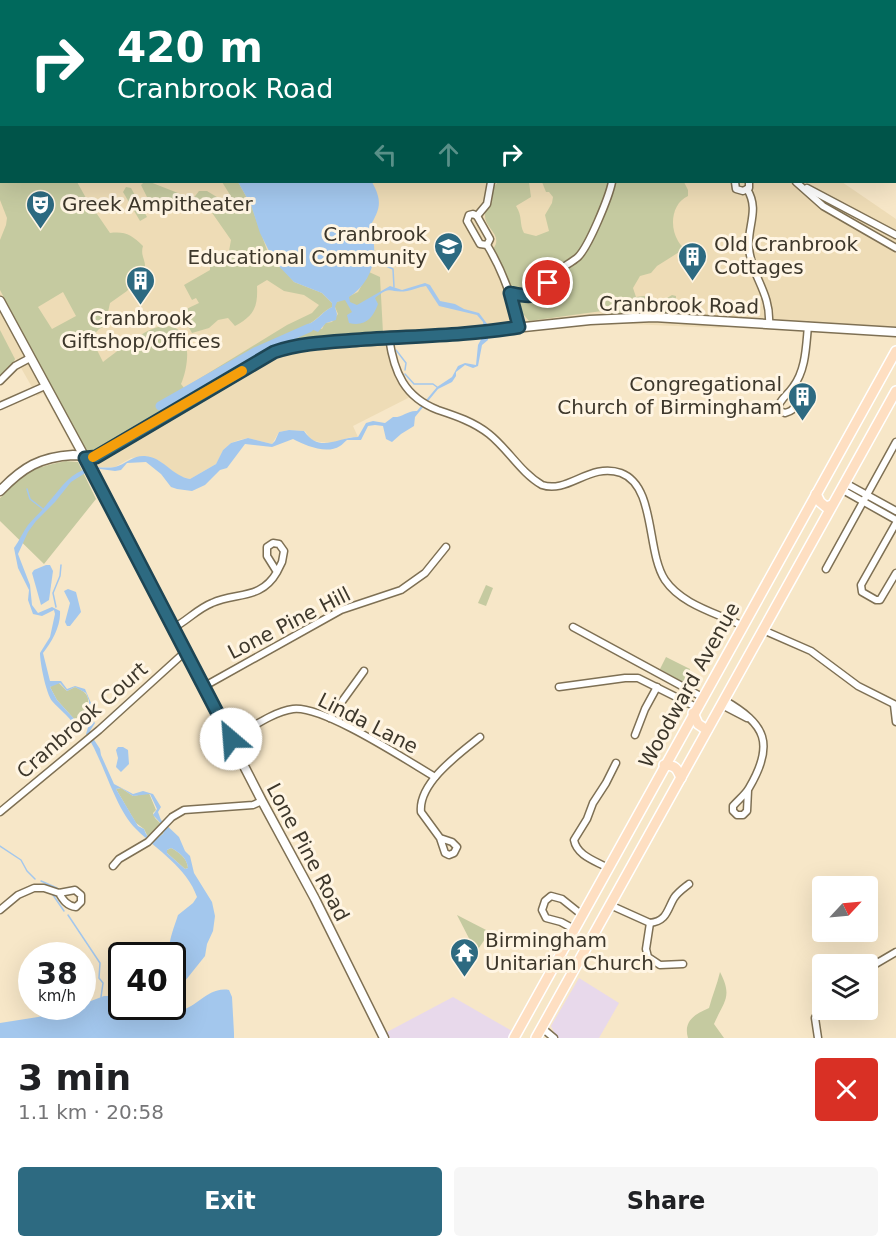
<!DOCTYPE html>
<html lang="en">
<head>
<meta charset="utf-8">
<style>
	:root { --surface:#fff; --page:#f6f6f6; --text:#202124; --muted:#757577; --accent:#2d6a81 }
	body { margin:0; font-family:"DejaVu Sans",sans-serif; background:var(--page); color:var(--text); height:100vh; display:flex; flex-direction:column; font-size:22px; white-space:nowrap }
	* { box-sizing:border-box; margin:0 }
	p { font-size:20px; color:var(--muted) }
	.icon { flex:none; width:33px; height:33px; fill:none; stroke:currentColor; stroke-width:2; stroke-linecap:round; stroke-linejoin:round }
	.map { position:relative; height:1038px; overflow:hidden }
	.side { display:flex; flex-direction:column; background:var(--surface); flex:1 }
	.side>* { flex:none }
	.guide { position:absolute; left:0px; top:0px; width:897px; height:183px; box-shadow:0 6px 24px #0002; background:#00695c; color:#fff; overflow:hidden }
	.needle { width:39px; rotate:64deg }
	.tools { position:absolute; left:812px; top:876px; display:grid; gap:12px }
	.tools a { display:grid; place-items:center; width:66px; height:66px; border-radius:6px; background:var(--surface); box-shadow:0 6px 24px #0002; font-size:30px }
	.speed { position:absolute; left:18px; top:942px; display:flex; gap:12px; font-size:30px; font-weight:700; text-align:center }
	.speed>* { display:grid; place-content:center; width:78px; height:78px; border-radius:50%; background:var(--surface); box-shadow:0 6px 24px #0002; line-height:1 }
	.speed small { font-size:15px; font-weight:400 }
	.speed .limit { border:3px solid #111; border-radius:9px; background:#fff; color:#111 }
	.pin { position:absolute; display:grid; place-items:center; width:51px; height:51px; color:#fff; margin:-26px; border:3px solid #fff; border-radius:50%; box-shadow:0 2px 6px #0007 }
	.me { position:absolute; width:66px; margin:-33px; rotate:333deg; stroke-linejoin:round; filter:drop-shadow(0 0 4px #0008) }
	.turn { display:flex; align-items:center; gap:21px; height:126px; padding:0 18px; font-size:27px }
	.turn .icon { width:78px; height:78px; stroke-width:2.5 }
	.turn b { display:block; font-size:42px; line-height:51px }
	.lanes { display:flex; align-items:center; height:57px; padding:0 18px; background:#0003; justify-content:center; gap:30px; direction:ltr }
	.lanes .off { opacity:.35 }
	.round { display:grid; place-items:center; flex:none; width:63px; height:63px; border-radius:6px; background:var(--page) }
	.headline { display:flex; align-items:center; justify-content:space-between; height:102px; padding:0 18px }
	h1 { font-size:36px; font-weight:700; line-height:45px }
	.cta { display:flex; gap:12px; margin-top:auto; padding:12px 18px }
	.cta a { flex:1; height:69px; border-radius:6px; background:var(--accent); color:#fff; font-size:24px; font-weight:700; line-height:69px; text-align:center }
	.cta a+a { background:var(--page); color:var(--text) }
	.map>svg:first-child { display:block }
</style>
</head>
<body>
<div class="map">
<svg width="896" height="1038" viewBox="0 0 896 1038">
	<rect width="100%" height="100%" fill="#f7e7c8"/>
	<g fill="#e8d9eb">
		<polygon points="579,978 619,1003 599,1038 557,1038 551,1026"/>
		<polygon points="453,997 512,1031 508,1038 390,1038 387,1032"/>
	</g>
	<polygon fill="#eedcb6" points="0,0 626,0 627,1 2,2 2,182 842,182 896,219 896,333 894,337 747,325 719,328 608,323 394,343 395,358 403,378 416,394 353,426 358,437 351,437 333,443 320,442 311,440 305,431 289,430 279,432 272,444 248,438 239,440 231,443 223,450 216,464 190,479 179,476 158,460 145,456 131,458 115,467 92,467 79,459 43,393 37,396 16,359 0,377"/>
	<g fill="#c5caa0" fill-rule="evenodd">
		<polygon points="87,0 323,0 88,2"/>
		<path d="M0,75L2,182H77L86,198L110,233C125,231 132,235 143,246C140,256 146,260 145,268L127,291L110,303L105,326L99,329L91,338L103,362C116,352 142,331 158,327C194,319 190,364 181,384L184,388L287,325L312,313L319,305L304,295L284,291L267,280L257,286C258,307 254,316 235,326L228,318L218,320L209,328L192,333L180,312L199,303L196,298L192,300L184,285L210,270V262L229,251L231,240L208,207L197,209L147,197L141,185L144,182H150L183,195L186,199L192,200L199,191H207L225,202L232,198L222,182H238L251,205L267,250L294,282L322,293L332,303V307C323,311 318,319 309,324L322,329L325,323L332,322L338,314L335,307V303L358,292L369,272L380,277L383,333L318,338L269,349L97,452L88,453L51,389L0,290V240L6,225L7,218L0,200ZM63,292L76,316L52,329L38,307Z"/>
		<path d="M498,182H529L531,197L516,206C523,217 519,224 524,233L536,236L549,231L545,215L552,203L553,197L549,192H546L542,182H684L688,190V196C672,203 669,226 678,241C679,243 682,246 684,249L657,266L651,273L640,276L633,288L636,297L644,296L662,301L672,295L676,296V303L669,315L614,314L602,311L529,321L524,315L518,313L510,285L493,249C504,235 484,228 485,215C485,211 488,209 490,207C493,200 493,195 493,188Z"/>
		<polygon points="126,187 131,188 147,217 140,221 123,192"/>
		<polygon points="0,330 15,359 13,364 0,377"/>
		<path d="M66,461L78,462L96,499L44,564L0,521V498C6,493 10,484 15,480C28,469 51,464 66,461Z"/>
		<polygon points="486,585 493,588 486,606 478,603"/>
		<polygon points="666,657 690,669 684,683 660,669"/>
		<path d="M58,682L67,691L75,687C97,696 84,705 88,721H76L57,700L50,687Z"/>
		<polygon points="121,788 133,796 149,793 156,810 153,813 155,818 165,828 163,834 155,839 148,837 144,829 136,823 116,789"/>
		<path d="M171,848C179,852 187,858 188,868L185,869L167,853V850Z"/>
		<polygon points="457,915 490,932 476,952"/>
		<path d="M720,972C733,997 724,1001 714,1024L724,1038H688C683,1021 695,1014 709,1008C712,996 717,985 720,972Z"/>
	</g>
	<g fill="#a3c7ed" fill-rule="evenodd">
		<path d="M238,182H372C383,202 380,209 369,228C381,252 372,283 349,297L350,302L357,305L390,286L402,290L425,283L430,285L440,301L455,304L464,309L479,313L488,325V340L482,345L478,366L473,368L465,365L456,372V376L452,382L438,389L424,406L415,417L414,426L401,434L392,442L386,439L383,426L375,425L368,426L361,440H347C344,442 342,445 340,446C326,455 305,445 293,439L272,447L245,444L227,468L220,470L205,485L192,491L177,489L171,487L161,474L146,462L127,463L121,470L115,471L93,468L71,482L55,502L36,521L28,532L18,554L30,585L32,605L38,613L52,607L60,611C61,626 52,642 43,653L50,681H61L67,689L75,686L85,689L91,703L90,717L95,723L90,731L91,735L100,749L101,755L114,784L133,794L143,791L153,794L161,807L158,812L161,820L179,837L185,851L190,856L194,873L212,902L215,916L213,931L207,944L205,956L181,986L176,1011C195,1011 207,986 229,990L232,997L234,1033V1038H0V1023L38,1017L82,1006L83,1004L104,996H121L122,1006H172V956L169,955C168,941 174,928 178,915L193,903L197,897C187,868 157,850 136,829C114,807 104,761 86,734L89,724L75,726C67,714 60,710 52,701C46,693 40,663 40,653L50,637L55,614L54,610L42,616L33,614L28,600L29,590L18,568L14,548C19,541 23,532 28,525C34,518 41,512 47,504C59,491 66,477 83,470C94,465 104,469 115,467C126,464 133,455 145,456C163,457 172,476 190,479L216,464L223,450L231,443L248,438L272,444L275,441L279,432L289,430L304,431C320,454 337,437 358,437L366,423L373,421L385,423L393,417C402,418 408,410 417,411L437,387L452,377L458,366L465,363L476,365L478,345L484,334L483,322L477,315L439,306L426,286C419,287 413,290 407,291C390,294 392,284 375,298L378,304C373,318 365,327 349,323L347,315L352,312L345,300L337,302L335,307L337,314L336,320L326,323L318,332L309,328V324C319,319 323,311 332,307V303L322,293L294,282L274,261L260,233L251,205ZM60,683L67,691L75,687L86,693L89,701L88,721H76L57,700L50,687ZM121,788L133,796L150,794L157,809L153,815L165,828L163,834L155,839C148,838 146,835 144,829L138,826L116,789ZM171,848C179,852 187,858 188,868L185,869L167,853V850Z"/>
		<polygon points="46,565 50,565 53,571 49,600 41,605 32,573 34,570"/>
		<polygon points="68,589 76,592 81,612 70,626 67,626 65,622 70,603 64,591"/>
		<polygon points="118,747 123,747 128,750 129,764 121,772 116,767 118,758 116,750"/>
	</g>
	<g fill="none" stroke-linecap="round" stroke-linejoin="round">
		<g stroke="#a3c7ed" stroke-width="1.5">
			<polyline points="0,140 2,141"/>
			<polyline points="375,261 393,269 394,287"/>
			<polyline points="396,350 406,363 405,370"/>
			<polyline points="405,374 414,384 433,384 437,387"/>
			<polyline points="27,489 30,499 43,509"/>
			<polyline points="56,607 53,593 60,576 61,565"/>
			<polyline points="0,846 21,860 27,871 35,879"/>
			<polyline points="41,881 57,888"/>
			<polyline points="53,895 64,911"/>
			<polyline points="68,915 100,963 99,978 103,983 101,997"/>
		</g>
		<polyline stroke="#a3c7ed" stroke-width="9" points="160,406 257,351 309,328"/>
		<defs>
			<g id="street">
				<polyline points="541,0 542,2"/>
				<path d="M491,182L487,204L477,216L473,214L469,215L467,221L480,244L487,245C503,271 512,297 519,327"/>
				<polyline points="735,182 736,189 743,191 749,188 749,182"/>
				<polyline points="796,182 823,206 896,248"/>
				<polyline points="807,188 896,235"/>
				<path d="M747,189C760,210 747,226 749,248C751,276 771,292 769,324"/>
				<polyline points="477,216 490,239 487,245"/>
				<path d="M510,293C517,295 526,298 533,296C544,292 548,280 556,273C562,267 571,263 578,257C589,246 609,197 612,182"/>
				<path d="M389,338C394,372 404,397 438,410C456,416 474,422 489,434C508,449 521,473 542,485C568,494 590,462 621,473C656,486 646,551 665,580C682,605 717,613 743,626"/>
				<polyline points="0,381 15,366 30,358"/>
				<path d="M793,388C797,398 799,410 785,413L777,410C780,398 787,396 793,387C806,370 806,346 808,326"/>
				<polyline points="0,406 45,386"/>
				<polyline points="845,483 896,511"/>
				<polyline points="841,489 896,520"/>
				<polyline points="896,523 861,585 862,592 876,600 880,600 896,573"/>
				<polyline points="826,569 896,442"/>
				<polyline points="573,627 702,697"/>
				<path d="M173,628C187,621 197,609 212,603C237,592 261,600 277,572L267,556V547L273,543L279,544L284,551L282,562L277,572"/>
				<polyline points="763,630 811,651 858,686 896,705"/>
				<polyline points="203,687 341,610 401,590 425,573 446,547"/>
				<polyline points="559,687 625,678 638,678 696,707"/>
				<path d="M724,700C766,724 775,744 749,788C745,795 738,800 733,806V811L737,815H743L747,811L748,790"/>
				<polyline points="722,705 747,718"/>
				<polyline points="894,705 896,722"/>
				<polyline points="330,718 364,671"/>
				<polyline points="635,735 645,709 657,687"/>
				<path d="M231,739C250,729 272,712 293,709C323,705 406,760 435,777"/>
				<polyline points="0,812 99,730 185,652"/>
				<path d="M440,838L452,842L457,847L454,853L449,855L445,853L440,838L421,812C418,783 460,753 480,737"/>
				<polyline points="113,866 119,859 148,842 172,817 184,810 253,805 262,801"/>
				<path d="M608,868C596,861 577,856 574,840L587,819L593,803L606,783L616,763"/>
				<polyline points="610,905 650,923"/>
				<path d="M0,910L18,895L34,888H44L59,893L75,890L81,895V902L76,907C67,906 63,900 59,893"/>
				<polyline points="650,923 646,949 648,957 660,965 683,964"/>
				<path d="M650,923C667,921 667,910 674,898C678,892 684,888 689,884"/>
				<polyline points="574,929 561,922 546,918 542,910 545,901 551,896 562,899 582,915"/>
				<polyline points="867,969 896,952"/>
				<polyline points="542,1028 554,1038"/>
				<polyline points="818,1038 815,1018 822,1005"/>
			</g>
			<g id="secondary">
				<polyline points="0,301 90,467 262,801 315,899 384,1038"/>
				<path d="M0,491C23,467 40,457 73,455C82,455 88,459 96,457L264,357L288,347L318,343L478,332L590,320L654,317L896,332"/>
			</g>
			<g id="primary">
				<polyline points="816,494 820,502 826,507 832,505"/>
				<polyline points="693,713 698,724 707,730"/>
				<path d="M664,765C675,765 677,768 681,778"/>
				<polyline points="514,1038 896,351"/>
				<polyline points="536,1038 896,391"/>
			</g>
		</defs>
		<use href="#street" stroke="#7e7054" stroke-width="9"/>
		<use href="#secondary" stroke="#7e7054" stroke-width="11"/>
		<use href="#primary" stroke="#fff" stroke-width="12"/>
		<use href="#street" stroke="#fff" stroke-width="6"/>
		<use href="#secondary" stroke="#fff" stroke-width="8"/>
		<use href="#primary" stroke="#fedfc2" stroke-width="9"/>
	</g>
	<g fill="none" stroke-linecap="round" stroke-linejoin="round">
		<defs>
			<path id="route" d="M231,739L85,458L96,457L274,352C300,343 329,342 356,340C410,336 465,336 519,327L510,293C529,297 535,299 548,283"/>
		</defs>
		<use href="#route" stroke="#1d4554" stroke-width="15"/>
		<use href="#route" stroke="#2d6a81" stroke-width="10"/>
		<polyline stroke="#f59e0b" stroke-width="10" points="93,457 242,371"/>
	</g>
	<defs>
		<symbol id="theatre-pin" viewBox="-11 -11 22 30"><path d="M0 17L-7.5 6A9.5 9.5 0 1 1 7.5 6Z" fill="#2d6a81" stroke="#fff5e3"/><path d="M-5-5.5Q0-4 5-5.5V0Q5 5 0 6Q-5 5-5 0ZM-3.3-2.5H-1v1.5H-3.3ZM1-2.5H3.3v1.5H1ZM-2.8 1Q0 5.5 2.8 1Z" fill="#fff"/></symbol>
		<symbol id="school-pin" viewBox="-11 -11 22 30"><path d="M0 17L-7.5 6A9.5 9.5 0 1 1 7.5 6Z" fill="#2d6a81" stroke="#fff5e3"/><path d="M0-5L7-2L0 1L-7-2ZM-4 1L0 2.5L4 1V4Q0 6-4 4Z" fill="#fff"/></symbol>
		<symbol id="building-pin" viewBox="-11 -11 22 30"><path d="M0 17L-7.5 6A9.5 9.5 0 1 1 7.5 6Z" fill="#2d6a81" stroke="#fff5e3"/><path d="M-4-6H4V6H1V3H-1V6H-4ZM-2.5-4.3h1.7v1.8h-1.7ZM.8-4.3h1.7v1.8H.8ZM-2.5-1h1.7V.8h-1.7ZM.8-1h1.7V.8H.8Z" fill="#fff"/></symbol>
		<symbol id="temple-pin" viewBox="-11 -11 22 30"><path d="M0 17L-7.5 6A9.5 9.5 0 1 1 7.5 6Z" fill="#2d6a81" stroke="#fff5e3"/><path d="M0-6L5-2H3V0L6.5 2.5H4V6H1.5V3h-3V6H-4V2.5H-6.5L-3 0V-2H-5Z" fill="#fff"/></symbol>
	</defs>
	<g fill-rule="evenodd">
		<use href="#theatre-pin" x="24" y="188" width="33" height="45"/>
		<use href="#school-pin" x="432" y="230" width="33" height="45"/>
		<use href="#building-pin" x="676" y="240" width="33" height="45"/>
		<use href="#building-pin" x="124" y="264" width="33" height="45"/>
		<use href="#building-pin" x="786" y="380" width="33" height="45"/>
		<use href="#temple-pin" x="448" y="936" width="33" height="45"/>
	</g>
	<g text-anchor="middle" stroke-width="6" stroke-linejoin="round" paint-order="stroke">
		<g font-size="20" fill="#3d372b" stroke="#fff5e3" text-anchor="start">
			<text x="62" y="211">Greek Ampitheater</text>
			<text x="427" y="241" text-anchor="end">Cranbrook<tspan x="427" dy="23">Educational Community</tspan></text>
			<text x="714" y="251">Old Cranbrook<tspan x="714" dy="23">Cottages</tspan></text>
			<text x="141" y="325" text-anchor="middle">Cranbrook<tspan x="141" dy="23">Giftshop/Offices</tspan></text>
			<text x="782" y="391" text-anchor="end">Congregational<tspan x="782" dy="23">Church of Birmingham</tspan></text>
			<text x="485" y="947">Birmingham<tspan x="485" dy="23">Unitarian Church</tspan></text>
		</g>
		<g font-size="20" fill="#3d372b" stroke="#fff5e3">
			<text transform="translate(679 305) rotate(1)" y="7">Cranbrook Road</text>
			<text transform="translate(289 623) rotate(-27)" y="7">Lone Pine Hill</text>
			<text transform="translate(689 685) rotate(-61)" y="7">Woodward Avenue</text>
			<text transform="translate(82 720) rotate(-41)" y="7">Cranbrook Court</text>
			<text transform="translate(368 723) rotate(27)" y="7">Linda Lane</text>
			<text transform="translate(308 852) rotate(62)" y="7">Lone Pine Road</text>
		</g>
	</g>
</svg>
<div class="tools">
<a><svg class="needle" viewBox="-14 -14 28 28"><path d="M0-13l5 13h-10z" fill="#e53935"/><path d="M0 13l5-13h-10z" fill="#757577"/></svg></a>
<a><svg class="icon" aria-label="layers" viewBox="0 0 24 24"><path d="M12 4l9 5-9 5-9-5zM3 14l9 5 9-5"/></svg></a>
</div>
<div class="speed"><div>38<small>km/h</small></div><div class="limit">40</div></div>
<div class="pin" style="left:548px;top:283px;background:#d93025"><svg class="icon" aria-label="arrive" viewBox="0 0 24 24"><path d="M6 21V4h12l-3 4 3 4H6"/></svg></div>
<svg class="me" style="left:231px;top:739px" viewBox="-20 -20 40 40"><circle r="19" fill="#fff"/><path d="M0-13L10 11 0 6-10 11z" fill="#2d6a81"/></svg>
<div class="guide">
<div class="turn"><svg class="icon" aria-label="right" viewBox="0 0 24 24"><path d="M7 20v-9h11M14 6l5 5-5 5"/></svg><div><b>420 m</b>Cranbrook Road</div></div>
<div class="lanes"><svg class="icon off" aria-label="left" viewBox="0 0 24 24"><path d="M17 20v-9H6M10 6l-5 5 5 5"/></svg><svg class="icon off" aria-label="ahead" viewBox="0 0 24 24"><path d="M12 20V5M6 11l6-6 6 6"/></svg><svg class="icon" aria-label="right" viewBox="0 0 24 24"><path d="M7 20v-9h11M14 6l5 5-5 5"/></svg></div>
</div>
</div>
<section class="side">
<div class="headline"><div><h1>3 min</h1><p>1.1 km · 20:58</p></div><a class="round" style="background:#d93025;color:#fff"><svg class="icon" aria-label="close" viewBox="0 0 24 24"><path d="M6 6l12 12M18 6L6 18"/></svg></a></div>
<div class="cta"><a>Exit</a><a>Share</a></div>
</section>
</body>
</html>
